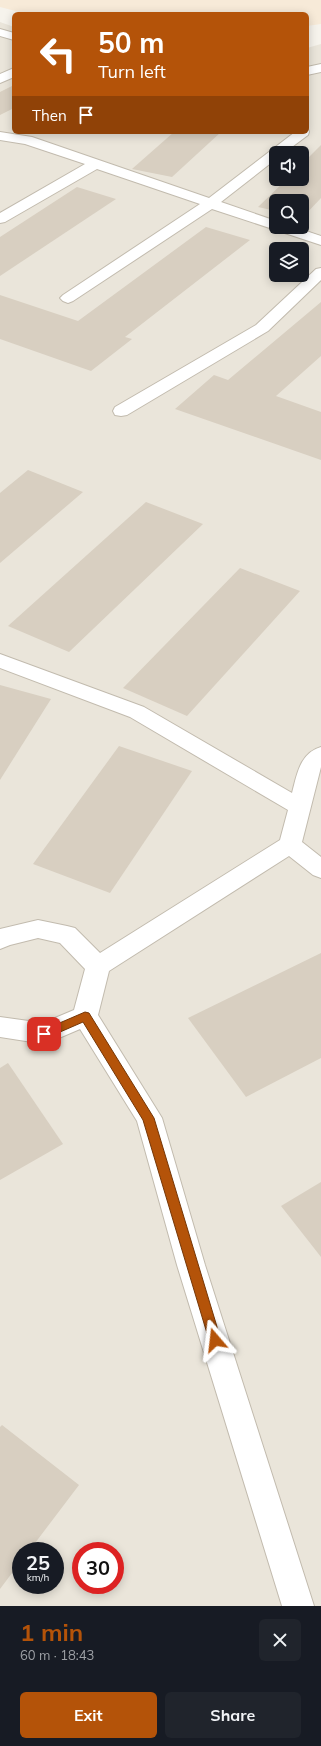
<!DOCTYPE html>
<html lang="en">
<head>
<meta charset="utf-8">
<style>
	:root { --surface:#171b24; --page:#20242c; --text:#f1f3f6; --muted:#9ea1a6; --accent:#b45309 }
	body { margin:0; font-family:Mulish,sans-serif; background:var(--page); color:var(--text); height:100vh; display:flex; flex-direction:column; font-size:15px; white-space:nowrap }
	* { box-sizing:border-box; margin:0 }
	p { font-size:13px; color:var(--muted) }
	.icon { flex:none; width:22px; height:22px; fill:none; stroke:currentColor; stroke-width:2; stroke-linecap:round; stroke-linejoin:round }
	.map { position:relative; height:1606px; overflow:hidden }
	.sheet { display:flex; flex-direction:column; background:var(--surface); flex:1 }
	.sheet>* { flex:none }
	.banner { position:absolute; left:12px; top:12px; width:297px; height:122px; border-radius:6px; box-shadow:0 2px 10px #0003; background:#b45309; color:#fff; overflow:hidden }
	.buttons { position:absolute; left:269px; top:146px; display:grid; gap:8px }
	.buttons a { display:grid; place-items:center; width:40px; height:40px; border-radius:6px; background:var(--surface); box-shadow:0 2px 10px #0003; font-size:20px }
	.speed { position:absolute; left:12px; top:1542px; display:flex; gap:8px; font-size:20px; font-weight:700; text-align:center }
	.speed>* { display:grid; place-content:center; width:52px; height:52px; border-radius:50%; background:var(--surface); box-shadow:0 2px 10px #0003; line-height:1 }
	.speed small { font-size:10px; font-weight:400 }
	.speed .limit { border:6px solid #d22; background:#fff; color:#111 }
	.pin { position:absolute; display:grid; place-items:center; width:34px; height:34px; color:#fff; margin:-17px; border-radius:8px; box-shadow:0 2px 6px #0006 }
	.me { position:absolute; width:44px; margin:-22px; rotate:343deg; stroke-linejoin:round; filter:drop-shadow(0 0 3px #0008) }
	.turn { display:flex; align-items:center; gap:14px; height:84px; padding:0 20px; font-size:18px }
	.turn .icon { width:52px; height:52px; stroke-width:2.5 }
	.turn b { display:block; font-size:28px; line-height:34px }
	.then { display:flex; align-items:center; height:38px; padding:0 20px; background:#0003; gap:8px; font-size:15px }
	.round { display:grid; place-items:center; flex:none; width:42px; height:42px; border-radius:6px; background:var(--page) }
	.head { display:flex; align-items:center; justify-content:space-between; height:68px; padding:0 20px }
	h1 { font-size:24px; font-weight:700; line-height:30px; color:var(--accent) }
	.primary-button { display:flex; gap:8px; margin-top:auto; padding:8px 20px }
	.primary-button a { flex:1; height:46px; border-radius:6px; background:var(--accent); color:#fff; font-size:16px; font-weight:700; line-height:46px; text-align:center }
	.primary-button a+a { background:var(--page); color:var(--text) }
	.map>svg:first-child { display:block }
</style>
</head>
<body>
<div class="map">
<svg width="321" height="1606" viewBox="0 0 321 1606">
	<rect width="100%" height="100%" fill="#f6f3ec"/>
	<path fill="#eae5da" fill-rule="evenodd" d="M0,22L14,27V132H307V48L321,44V1606H0ZM276,153H302V179H276ZM276,201H302V227H276ZM276,249H302V275H276ZM21,1551H55V1585H21ZM81,1551H115V1585H81Z"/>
	<polygon fill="#f7ead8" points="0,0 321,0 321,24 307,26 307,14 27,14 0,7"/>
	<g fill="#d8cfc1">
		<polygon points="14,85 14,108 0,115 0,92"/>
		<polygon points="174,132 221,132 172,177 132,169"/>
		<polygon points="321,145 321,198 302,218 302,201 276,201 276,211 258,207 287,179 302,179 302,164"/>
		<polygon points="77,187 116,199 0,276 0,237"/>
		<polygon points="206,227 250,240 125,337 132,339 91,371 0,339 0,295 78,321"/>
		<polygon points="321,302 321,356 276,396 321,412 321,460 175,409 214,375 228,380"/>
		<polygon points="28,470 83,492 0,563 0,493"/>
		<polygon points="146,502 203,524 69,652 8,626"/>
		<polygon points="240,568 300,591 187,716 123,688"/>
		<polygon points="0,685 51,699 0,780"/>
		<polygon points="119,746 192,771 110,893 33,864"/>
		<polygon points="321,953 321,1058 246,1097 188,1018"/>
		<polygon points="8,1063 63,1144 0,1180 0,1068"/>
		<polygon points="321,1182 321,1257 281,1206"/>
		<polygon points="2,1425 79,1485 29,1551 21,1551 21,1561 0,1589 0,1427"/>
	</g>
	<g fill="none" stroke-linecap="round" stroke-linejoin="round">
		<defs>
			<g id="minor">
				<polygon points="0,29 14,33 14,40 0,36"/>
				<polygon points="321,64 321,72 307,75 307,67"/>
				<polygon points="14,68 14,77 0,83 0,74"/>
				<polygon points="308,129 309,132 308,135 284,153 276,153 276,159 221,202 276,221 276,227 294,227 321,236 321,245 212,209 73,301 68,303 63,301 60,298 63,295 200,204 97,169 5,222 0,223 0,213 85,164 25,144 0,140 0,132 32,137 209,198 295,132 307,132"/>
				<polygon points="321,268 321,280 268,331 127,415 121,416 115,415 113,411 115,407 256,325 316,269"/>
				<path d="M0,654L144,707L292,793C297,774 300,753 321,747V767L302,842L321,857V878L313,875L289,856L109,971L98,1015L162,1118L205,1265L314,1606H282L177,1265L137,1121L80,1029L45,1044L0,1037V1017L43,1023L74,1010L85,969L60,943L38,938L10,945L0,949V929L38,920L67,926L75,928L100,953L280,840L288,810L130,717L0,668Z"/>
			</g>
		</defs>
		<use href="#minor" stroke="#c2bbae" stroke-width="2"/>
		<use href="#minor" fill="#fff" fill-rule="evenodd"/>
	</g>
	<polygon fill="#b45309" stroke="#753606" points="85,1012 89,1013 154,1118 221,1340 219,1344 215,1345 211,1344 209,1340 143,1120 83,1022 44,1039 41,1037 39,1034 41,1031"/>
</svg>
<div class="buttons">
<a><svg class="icon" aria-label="sound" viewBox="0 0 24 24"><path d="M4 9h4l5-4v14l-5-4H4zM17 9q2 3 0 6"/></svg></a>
<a><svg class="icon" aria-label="search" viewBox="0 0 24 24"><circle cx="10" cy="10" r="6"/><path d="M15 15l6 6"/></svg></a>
<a><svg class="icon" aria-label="layers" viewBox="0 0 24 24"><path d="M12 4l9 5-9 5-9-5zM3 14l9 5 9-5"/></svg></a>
</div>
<div class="speed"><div>25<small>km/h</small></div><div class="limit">30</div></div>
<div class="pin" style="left:44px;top:1034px;background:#d93025"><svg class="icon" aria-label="arrive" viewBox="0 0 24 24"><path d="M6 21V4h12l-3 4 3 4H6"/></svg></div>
<svg class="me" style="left:215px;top:1340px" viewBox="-20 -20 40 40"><path d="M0-17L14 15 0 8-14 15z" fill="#b45309" stroke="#fff" stroke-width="4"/></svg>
<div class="banner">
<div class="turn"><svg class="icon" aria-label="left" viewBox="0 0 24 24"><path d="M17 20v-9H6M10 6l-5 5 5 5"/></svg><div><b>50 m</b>Turn left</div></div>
<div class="then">Then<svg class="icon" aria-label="arrive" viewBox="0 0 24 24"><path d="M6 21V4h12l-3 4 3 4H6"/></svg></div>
</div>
</div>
<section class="sheet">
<div class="head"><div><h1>1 min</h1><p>60 m · 18:43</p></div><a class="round"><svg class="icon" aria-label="close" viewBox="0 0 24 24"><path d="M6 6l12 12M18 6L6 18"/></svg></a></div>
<div class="primary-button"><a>Exit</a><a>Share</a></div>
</section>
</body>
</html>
